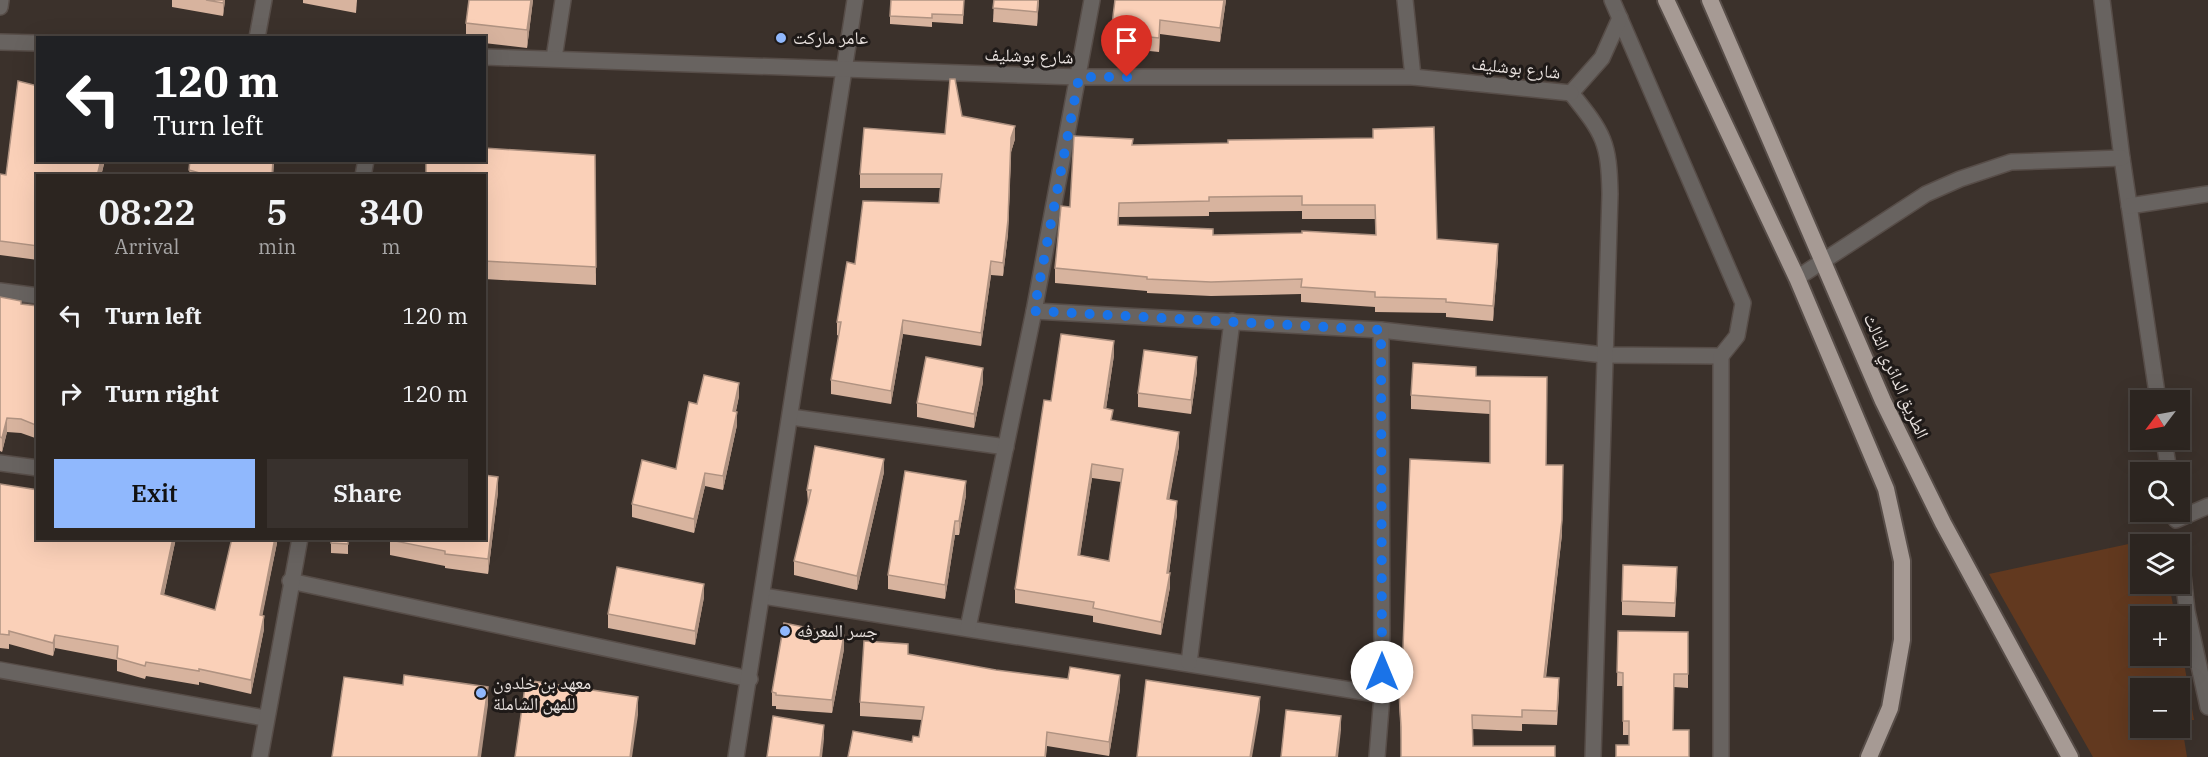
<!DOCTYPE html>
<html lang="en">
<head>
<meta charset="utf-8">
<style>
	:root { --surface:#2c2520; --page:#38312d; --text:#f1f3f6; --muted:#a6a5a5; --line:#48423e; --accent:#90b8fd }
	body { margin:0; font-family:"IBM Plex Serif","Noto Naskh Arabic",serif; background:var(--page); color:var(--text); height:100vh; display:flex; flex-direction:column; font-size:22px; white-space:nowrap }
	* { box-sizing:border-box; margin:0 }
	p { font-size:20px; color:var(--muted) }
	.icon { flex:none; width:33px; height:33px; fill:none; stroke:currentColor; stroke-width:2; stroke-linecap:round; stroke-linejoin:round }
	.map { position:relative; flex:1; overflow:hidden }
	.drawer { position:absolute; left:36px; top:174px; width:450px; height:366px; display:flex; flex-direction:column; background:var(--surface); border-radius:0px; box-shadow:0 6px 24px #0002,0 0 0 2px var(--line) }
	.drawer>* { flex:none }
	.top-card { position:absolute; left:36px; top:36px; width:450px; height:126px; border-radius:0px; box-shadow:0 6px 24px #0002,0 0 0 2px var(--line); background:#202124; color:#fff; overflow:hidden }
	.needle { width:39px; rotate:238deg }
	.buttons { position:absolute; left:2130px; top:390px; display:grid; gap:12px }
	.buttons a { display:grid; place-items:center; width:60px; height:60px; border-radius:0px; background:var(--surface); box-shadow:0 6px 24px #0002,0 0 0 2px var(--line); font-size:30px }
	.pin { position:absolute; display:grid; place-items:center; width:51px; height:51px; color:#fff; margin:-62px -26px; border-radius:50% 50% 50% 0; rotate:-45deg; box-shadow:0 0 6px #0007 }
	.pin .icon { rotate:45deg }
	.me { position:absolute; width:66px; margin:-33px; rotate:0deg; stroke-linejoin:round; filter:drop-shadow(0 0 4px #0008) }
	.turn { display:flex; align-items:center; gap:21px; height:126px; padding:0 18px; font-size:27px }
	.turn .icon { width:78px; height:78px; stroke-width:2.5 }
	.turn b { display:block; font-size:42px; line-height:51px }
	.eta { display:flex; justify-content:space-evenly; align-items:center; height:102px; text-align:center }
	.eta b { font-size:36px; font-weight:600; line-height:42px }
	.action { display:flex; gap:12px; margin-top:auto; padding:12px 18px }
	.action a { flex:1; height:69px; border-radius:0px; background:var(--accent); color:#111; font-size:24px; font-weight:600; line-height:69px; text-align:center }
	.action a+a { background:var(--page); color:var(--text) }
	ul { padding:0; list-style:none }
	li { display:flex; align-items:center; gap:18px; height:78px; padding:0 18px }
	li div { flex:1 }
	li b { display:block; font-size:22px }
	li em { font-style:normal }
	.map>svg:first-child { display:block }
</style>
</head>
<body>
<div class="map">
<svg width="2208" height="757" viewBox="0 0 2208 757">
	<rect width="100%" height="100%" fill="#3b312b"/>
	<path fill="#62391f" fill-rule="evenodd" d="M2161,537L2162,544H2140V584H2169L2175,616H2140V656H2180V640L2194,720H2181L2187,757H2093L1989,574ZM2140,688H2180V728H2140Z"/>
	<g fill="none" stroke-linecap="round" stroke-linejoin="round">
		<defs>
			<g id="minor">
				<polyline points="1405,0 1413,77"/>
				<polyline points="2102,0 2122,158 2158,400"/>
				<polyline points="0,7 1,0"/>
				<polyline points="257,38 264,0"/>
				<polyline points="554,58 563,0"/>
				<polyline points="363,176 366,160"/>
				<polyline points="2129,206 2208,194"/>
				<polyline points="1797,278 1926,194 1960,179 2011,162 2122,158"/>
				<polyline points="0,291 38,296"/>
				<polyline points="1034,311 1381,330 1604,355 1721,356 1737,336 1743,303 1612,0"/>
				<polyline points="1721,356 1721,757"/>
				<polyline points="791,417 1006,447"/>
				<polyline points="2164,440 2169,472"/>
				<polyline points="0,463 38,468"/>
				<polyline points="2176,520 2208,506"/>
				<polyline points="2180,549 2187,611 2208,707"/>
				<polyline points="290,581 750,679"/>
				<polyline points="763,596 1382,695"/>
				<polyline points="968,628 1034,311 1092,0"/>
				<polyline points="1189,663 1232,321"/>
				<polyline points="0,670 265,718"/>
				<polyline points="260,757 300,538"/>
				<polyline points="736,757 855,0"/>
				<polyline points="1377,757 1382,695 1381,330"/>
				<path d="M1593,757L1610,194C1609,142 1604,134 1571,93L1602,58L1620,18"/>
			</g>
			<g id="tertiary">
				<polyline points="0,42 38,43"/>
				<polyline points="484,57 1079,77 1413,77 1571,93"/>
			</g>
			<g id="trunk">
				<polyline points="1666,0 1797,278 1886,489 1902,561 1902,640 1890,708 1869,757"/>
				<polyline points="1710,0 1883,401 1943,523 2070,757"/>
			</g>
		</defs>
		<use href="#minor" stroke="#574d48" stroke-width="18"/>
		<use href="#tertiary" stroke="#574d48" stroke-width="18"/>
		<use href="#trunk" stroke="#574d48" stroke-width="20"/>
		<use href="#minor" stroke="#686360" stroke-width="15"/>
		<use href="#tertiary" stroke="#686360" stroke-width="15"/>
		<use href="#trunk" stroke="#a69a94" stroke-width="16"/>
	</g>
	<g fill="#d7b39e" fill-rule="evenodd">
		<polygon points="172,0 225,0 223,16 172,7"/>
		<polygon points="303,0 357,0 356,13 303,3"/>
		<polygon points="469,0 533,0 527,48 484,43 484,38 466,38 466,23"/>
		<polygon points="964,0 963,24 932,22 932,27 890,24 890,16"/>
		<polygon points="994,0 1039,0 1037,26 993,22"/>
		<polygon points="1115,0 1226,0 1220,42 1160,34 1159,52 1111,47 1111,33"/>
		<polygon points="962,116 1015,139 1011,152 1008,234 1003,276 991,275 981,346 903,334 891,404 831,394 831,380 839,336 837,335 837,322 855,264 939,203 940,188 860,188 860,174 945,134"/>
		<path d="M1373,138L1437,239L1498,258L1493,321L1446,317V313L1375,312V307L1301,302V294L1211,296L1147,293V291L1055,283V268L1070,207L1133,145L1228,143ZM1302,211V219H1375L1376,235H1213L1119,225V217L1209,216V212Z"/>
		<polygon points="595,155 596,285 484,279 484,176"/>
		<polygon points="38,160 105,160 101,176 38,176 38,260 0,255 0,174 6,175"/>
		<polygon points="182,160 274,160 273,176 189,176 190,162"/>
		<polygon points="0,297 21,304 38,306 38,439 21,433 7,432 2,452 0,451"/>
		<path d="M1114,355L1106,409L1113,421L1179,446L1169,499L1177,514L1169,573L1170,587L1161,635L1093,622V616L1015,603V589L1051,401ZM1092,478L1121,482L1109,561L1080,555Z"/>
		<polygon points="1197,371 1191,414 1138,407 1138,393"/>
		<polygon points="1476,376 1546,465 1562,534 1546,678 1559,692 1557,725 1522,724 1522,731 1472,729 1473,746 1555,757 1401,740 1398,675 1402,675 1490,463 1490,414 1411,409 1411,395"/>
		<polygon points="983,382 974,428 917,417 917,403"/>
		<polygon points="739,396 736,411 737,425 723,490 705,486 694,533 632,517 632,504 676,469 697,404"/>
		<polygon points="884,472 857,590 794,575 794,561 808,504 807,490"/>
		<polygon points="0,484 38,538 176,538 164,595 215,610 277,538 277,543 262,615 264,629 251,694 199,682 199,685 146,676 145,679 117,671 117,660 55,648 53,656 9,644 9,649 0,648"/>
		<polygon points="498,492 488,574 445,568 445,566 390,555 390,538"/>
		<polygon points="966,495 959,535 955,535 945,599 888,589 888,575"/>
		<polygon points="331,538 348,538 348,554 331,553"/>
		<polygon points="1677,581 1675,617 1622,615 1622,601"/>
		<polygon points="704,597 695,645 608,628 608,614"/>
		<polygon points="1618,631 1688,632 1688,688 1674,687 1629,745 1629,735 1623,735 1623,686 1617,686"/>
		<polygon points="844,649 832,713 776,709 776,706 772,706 772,692"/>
		<polygon points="908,654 996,670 1120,689 1109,756 1047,746 1046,757 848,757 912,742 919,737 922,720 860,716 860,702"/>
	</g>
	<g fill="#af9281">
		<polygon points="224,0 225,0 223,16 223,3"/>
		<polygon points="531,0 533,0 527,48 527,30"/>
		<polygon points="1038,0 1039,0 1037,26 1037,12"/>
		<polygon points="1224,0 1226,0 1220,42 1220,28"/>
		<polygon points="1160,20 1160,34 1159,52 1159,38"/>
		<polygon points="1015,126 1015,139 1011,152 1008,234 1003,276 1003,263 1011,138"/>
		<polygon points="101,160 105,160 101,176 97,176"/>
		<polygon points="273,160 274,160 273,176 272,176"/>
		<polygon points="1498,244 1498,258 1493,321 1493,306"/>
		<polygon points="991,261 991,275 981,346 981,333"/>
		<polygon points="903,320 903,334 891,404 891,391"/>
		<polygon points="1114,341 1114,355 1104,422 1104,408"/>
		<polygon points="1197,357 1197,371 1191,414 1191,400"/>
		<polygon points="983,368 983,382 974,428 974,414"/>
		<polygon points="739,383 739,396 733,424 733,411"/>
		<polygon points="737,412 737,425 723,490 723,476"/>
		<polygon points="7,418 7,432 2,452 2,438"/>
		<polygon points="1179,432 1179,446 1167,513 1167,499"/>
		<polygon points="884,459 884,472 857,590 857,576"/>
		<polygon points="1092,464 1092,478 1078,569 1078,555"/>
		<polygon points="1563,465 1562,534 1544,691 1544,677"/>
		<polygon points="705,473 705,486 694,533 694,519"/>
		<polygon points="498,477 498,492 488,574 488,559"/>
		<polygon points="966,481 966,495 959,535 959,521"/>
		<polygon points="1177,501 1177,514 1167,586 1167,573"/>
		<polygon points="955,521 955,535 945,599 945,585"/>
		<polygon points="173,538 176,538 161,608 161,594"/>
		<polygon points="275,538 277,538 277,543 260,628 260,615"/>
		<polygon points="1170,573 1170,587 1161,635 1161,622"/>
		<polygon points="704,584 704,597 695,645 695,631"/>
		<polygon points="264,616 264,629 251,694 251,680"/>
		<polygon points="55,635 55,648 53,656 53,643"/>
		<polygon points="844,635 844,649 832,713 832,700"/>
		<polygon points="1120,675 1120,689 1109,756 1109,742"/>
		<polygon points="488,687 488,705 481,757 478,757"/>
		<polygon points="638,697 638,715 632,757 630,757"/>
		<polygon points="1260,697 1260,710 1252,757 1250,757"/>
		<polygon points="1341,716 1341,730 1338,757 1336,757"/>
		<polygon points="824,725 824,739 822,757 820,757"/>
	</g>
	<g fill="#fad0b8" stroke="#af9281" stroke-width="1.5" fill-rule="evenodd">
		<polygon points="206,0 224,0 223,3"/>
		<polygon points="469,0 531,0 527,30 466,23"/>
		<polygon points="891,0 964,0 963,15 932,14 932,18 890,16"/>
		<polygon points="994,0 1038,0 1037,12 993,8"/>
		<polygon points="1115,0 1224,0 1220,28 1160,20 1159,38 1111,33"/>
		<polygon points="950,79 955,79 962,116 1015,126 1011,138 1008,220 1003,263 991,261 981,333 903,320 891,391 831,380 841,322 837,322 847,262 855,264 863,201 939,203 942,174 860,174 864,128 945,134"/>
		<polygon points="18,81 38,86 38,160 101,160 97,176 38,176 38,246 0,241 0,174 6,175"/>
		<path d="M1434,127L1437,239L1498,244L1493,306L1446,302V299L1375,297V292L1301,287L1302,279L1211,282L1147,279V277L1055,268L1061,206L1070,207L1074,136L1133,139L1132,145L1228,143V140L1373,138V129ZM1302,196V205H1375L1376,235L1302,231V233L1213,235V229L1118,225L1119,203L1209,201V197Z"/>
		<polygon points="484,148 595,155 596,267 484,261 484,176 426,176 426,160 484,160"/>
		<polygon points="190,160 273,160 272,176 210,176 189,170"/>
		<polygon points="0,297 21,301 21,304 38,306 38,426 21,419 7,418 2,438 0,437"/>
		<path d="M1061,334L1114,341L1104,408L1113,410L1111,420L1179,432L1167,499L1177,501L1167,573H1170L1161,622L1093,608L1094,602L1015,589L1044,400L1051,401ZM1092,464L1123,469L1109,561L1078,555Z"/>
		<polygon points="1144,350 1197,357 1191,400 1138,393"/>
		<polygon points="926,357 983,368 974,414 917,403"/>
		<polygon points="1413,363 1476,367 1476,376 1547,377 1546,465 1563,465 1562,520 1544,677 1559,678 1557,711 1522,710 1522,717 1472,715 1473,746 1555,746 1555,757 1401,757 1401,727 1398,675 1402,675 1410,459 1490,463 1490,401 1411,395"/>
		<polygon points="704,375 739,383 733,411 737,412 723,476 705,473 694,519 632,504 642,460 676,469 689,402 697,404"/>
		<polygon points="815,446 884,459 857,576 794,561 811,490 807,490"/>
		<polygon points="905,471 966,481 959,521 955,521 945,585 888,575"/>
		<polygon points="484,475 498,477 488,559 445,554 445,551 390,540 390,538 484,538"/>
		<polygon points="0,484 38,490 38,538 173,538 161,594 215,610 232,538 275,538 260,615 264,616 251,680 199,669 199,671 146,662 145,666 117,658 118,646 55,635 53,643 9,631 9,635 0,634"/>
		<polygon points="331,538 348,538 348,544 331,543"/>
		<polygon points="1623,565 1677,567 1675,603 1622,601"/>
		<polygon points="617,567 704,584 695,631 608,614"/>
		<polygon points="784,623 844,635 832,700 776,695 776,693 772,692"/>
		<polygon points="1618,631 1688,632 1688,674 1674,674 1673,730 1689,730 1689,757 1616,757 1616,745 1629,745 1629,721 1623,721 1623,673 1617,672"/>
		<polygon points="864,641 908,644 908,654 996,670 1068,679 1070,667 1120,675 1109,742 1047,732 1045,757 848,757 853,731 912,742 913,736 919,737 924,707 860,702"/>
		<polygon points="404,675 488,687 478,757 332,757 344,677 403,685"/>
		<polygon points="526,680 638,697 630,757 515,757"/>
		<polygon points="1146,680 1260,697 1250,757 1137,757"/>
		<polygon points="1286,710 1341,716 1336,757 1281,757"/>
		<polygon points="773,716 824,725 820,757 767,757"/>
	</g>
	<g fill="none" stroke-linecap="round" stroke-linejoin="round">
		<polyline stroke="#1a73e8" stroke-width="10" stroke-dasharray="0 18" points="1127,77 1079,77 1034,311 1381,330 1382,672"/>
	</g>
	<g fill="#90b8fd" stroke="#1f1a18" stroke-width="2">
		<circle cx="781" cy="38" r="6"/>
		<circle cx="785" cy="631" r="6"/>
		<circle cx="481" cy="693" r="6"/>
	</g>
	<g text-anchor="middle" stroke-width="6" stroke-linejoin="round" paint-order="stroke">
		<g font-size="18" fill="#e8e1de" stroke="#1f1a18" text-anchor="start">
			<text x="793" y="44">عامر ماركت</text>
			<text x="797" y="637">جسر المعرفه</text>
			<text x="493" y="689">معهد بن خلدون<tspan x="493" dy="21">للمهن الشاملة</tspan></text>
		</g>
		<g font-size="18" fill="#e8e1de" stroke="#1f1a18">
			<text transform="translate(1029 56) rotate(2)" y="6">شارع بوشليف</text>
			<text transform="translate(1516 68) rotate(6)" y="6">شارع بوشليف</text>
			<text transform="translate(1896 376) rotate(66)" y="6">الطريق الدائري الثالث</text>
		</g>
	</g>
</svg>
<div class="buttons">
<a><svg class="needle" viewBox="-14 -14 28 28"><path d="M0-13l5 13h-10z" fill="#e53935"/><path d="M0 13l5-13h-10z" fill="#a6a5a5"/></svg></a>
<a><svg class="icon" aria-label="search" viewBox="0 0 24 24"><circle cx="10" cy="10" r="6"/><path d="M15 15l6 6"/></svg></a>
<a><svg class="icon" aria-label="layers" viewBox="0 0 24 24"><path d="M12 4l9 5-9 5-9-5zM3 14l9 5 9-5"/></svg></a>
<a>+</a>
<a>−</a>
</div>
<div class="pin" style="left:1127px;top:77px;background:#d93025"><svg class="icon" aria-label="arrive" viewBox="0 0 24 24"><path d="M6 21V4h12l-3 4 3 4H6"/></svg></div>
<svg class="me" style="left:1382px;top:672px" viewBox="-20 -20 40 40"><circle r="19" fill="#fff"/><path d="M0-13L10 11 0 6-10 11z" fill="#1a73e8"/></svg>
<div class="top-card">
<div class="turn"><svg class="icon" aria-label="left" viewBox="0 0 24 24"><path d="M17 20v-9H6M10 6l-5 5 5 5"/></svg><div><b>120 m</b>Turn left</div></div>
</div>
<section class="drawer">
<div class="eta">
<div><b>08:22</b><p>Arrival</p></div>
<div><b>5</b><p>min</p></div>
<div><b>340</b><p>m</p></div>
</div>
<ul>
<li><svg class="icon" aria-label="left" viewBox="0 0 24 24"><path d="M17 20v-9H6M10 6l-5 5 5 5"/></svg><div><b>Turn left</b></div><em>120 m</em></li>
<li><svg class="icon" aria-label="right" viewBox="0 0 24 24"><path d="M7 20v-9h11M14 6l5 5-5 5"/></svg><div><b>Turn right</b></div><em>120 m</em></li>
</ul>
<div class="action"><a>Exit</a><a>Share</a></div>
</section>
</div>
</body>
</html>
